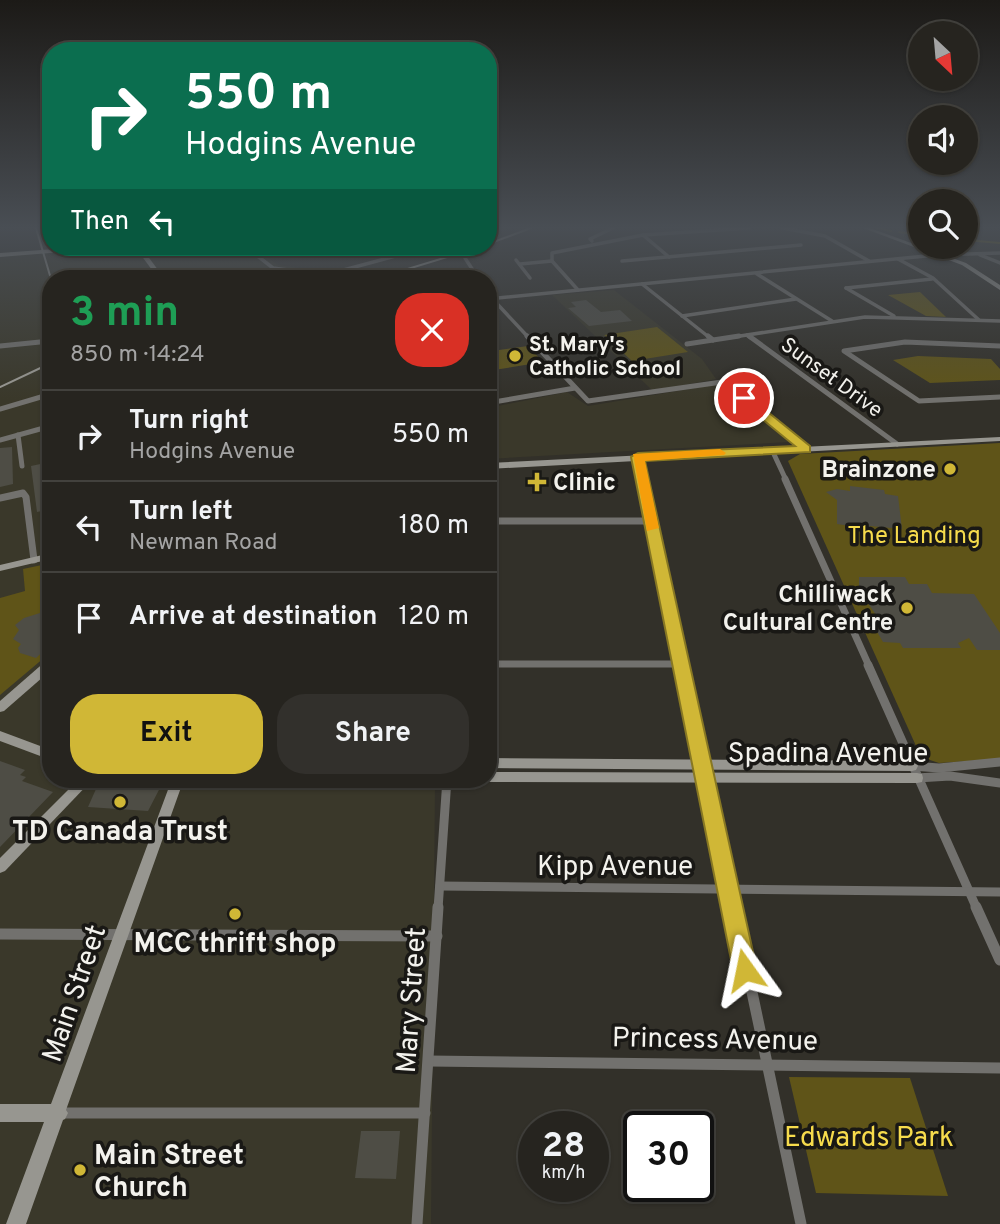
<!DOCTYPE html>
<html lang="en">
<head>
<meta charset="utf-8">
<style>
	:root { --surface:#26241f; --page:#32302c; --text:#f1f3f6; --muted:#a4a4a4; --line:#42413d; --accent:#d0b736 }
	body { margin:0; font-family:Overpass,sans-serif; background:var(--page); color:var(--text); height:100vh; display:flex; flex-direction:column; font-size:26px; white-space:nowrap }
	* { box-sizing:border-box; margin:0 }
	p { font-size:23px; color:var(--muted) }
	.icon { flex:none; width:38px; height:38px; fill:none; stroke:currentColor; stroke-width:2; stroke-linecap:round; stroke-linejoin:round }
	.map { position:relative; flex:1; overflow:hidden }
	.sheet { position:absolute; left:42px; top:270px; width:455px; height:518px; display:flex; flex-direction:column; background:var(--surface); border-radius:28px; box-shadow:0 2px 5px #0004,0 0 0 2px var(--line) }
	.sheet>* { flex:none }
	.top-card { position:absolute; left:42px; top:42px; width:455px; height:214px; border-radius:28px; box-shadow:0 2px 5px #0004,0 0 0 2px var(--line); background:#0b6e4f; color:#fff; overflow:hidden }
	.needle { width:46px; rotate:154deg }
	.controls { position:absolute; left:908px; top:21px; display:grid; gap:14px }
	.controls a { display:grid; place-items:center; width:70px; height:70px; border-radius:50%; background:var(--surface); box-shadow:0 2px 5px #0004,0 0 0 2px var(--line); font-size:35px }
	.speed { position:absolute; left:518px; top:1111px; display:flex; gap:14px; font-size:35px; font-weight:700; text-align:center }
	.speed>* { display:grid; place-content:center; width:91px; height:91px; border-radius:50%; background:var(--surface); box-shadow:0 2px 5px #0004,0 0 0 2px var(--line); line-height:1 }
	.speed small { font-size:18px; font-weight:400 }
	.speed .limit { border:4px solid #111; border-radius:10px; background:#fff; color:#111 }
	.pin { position:absolute; display:grid; place-items:center; width:60px; height:60px; color:#fff; margin:-30px; border:4px solid #fff; border-radius:50%; box-shadow:0 2px 7px #0007 }
	.me { position:absolute; width:77px; margin:-38px; rotate:348deg; stroke-linejoin:round; filter:drop-shadow(0 0 5px #0008) }
	.turn { display:flex; align-items:center; gap:24px; height:147px; padding:0 28px; font-size:32px }
	.turn .icon { width:91px; height:91px; stroke-width:2.5 }
	.turn b { display:block; font-size:49px; line-height:60px }
	.then { display:flex; align-items:center; height:66px; padding:0 28px; background:#0003; gap:14px; font-size:26px }
	.round { display:grid; place-items:center; flex:none; width:74px; height:74px; border-radius:28px; background:var(--page) }
	.overview { display:flex; align-items:center; justify-content:space-between; height:119px; padding:0 28px }
	h1 { font-size:42px; font-weight:700; line-height:52px; color:#1e9e55 }
	.action { display:flex; gap:14px; margin-top:auto; padding:14px 28px }
	.action a { flex:1; height:80px; border-radius:28px; background:var(--accent); color:#111; font-size:28px; font-weight:700; line-height:80px; text-align:center }
	.action a+a { background:var(--page); color:var(--text) }
	ul { padding:0; list-style:none }
	li { display:flex; align-items:center; gap:21px; height:91px; padding:0 28px; border-top:2px solid var(--line) }
	li div { flex:1 }
	li b { display:block; font-size:26px }
	li em { font-style:normal }
	.map>svg:first-child { display:block }
</style>
</head>
<body>
<div class="map">
<svg width="1000" height="1224" viewBox="0 0 1000 1224">
	<rect width="100%" height="100%" fill="#323029"/>
	<g fill="#3a382a">
		<polygon points="121,247 254,247 278,265 328,272 344,278 51,278 51,779 348,779 347,784 435,785 431,1224 0,1224 0,257"/>
		<polygon points="614,290 702,359 716,379 653,391 552,295"/>
		<polygon points="719,384 789,442 488,459 488,408 567,392 588,406"/>
	</g>
	<g fill="#5f5418">
		<polygon points="920,292 946,317 926,316 888,295"/>
		<polygon points="657,327 688,352 632,361 604,335"/>
		<polygon points="488,338 499,350 528,346 543,362 494,370 488,363"/>
		<polygon points="918,356 991,359 1000,369 1000,380 930,383 893,360"/>
		<polygon points="1000,443 1000,759 939,763 921,757 788,461 800,454"/>
		<polygon points="42,565 51,607 51,652 0,695 0,598 25,591 23,569"/>
		<polygon points="789,1077 910,1078 948,1196 816,1193"/>
	</g>
	<g fill="none" stroke-linecap="round" stroke-linejoin="round">
		<g stroke="#77670b" stroke-width="2">
			<polyline points="878,228 891,231"/>
			<polyline points="899,232 920,235"/>
			<polyline points="966,240 1000,243"/>
		</g>
	</g>
	<g fill="#4e4d45">
		<polygon points="586,300 601,312 620,310 632,321 589,326 568,308 576,307 571,302"/>
		<polygon points="12,447 13,484 0,487 0,448"/>
		<polygon points="45,463 46,467 51,466 51,509 37,512 31,466"/>
		<polygon points="850,486 884,490 885,494 898,496 902,529 870,526 870,529 837,524 837,500 826,492 837,489 850,491"/>
		<polygon points="859,577 905,577 909,584 927,584 932,593 974,594 1000,633 1000,650 977,650 969,638 958,643 961,648 903,648 900,643 883,642 876,630 882,627 871,618 876,615 859,590"/>
		<polygon points="40,613 51,616 51,644 36,658 20,653 18,648 21,644 13,639 19,630 15,625 24,618"/>
		<polygon points="0,761 25,770 20,775 26,777 22,781 53,792 0,847"/>
		<polygon points="124,785 161,786 148,811 88,807 96,789 123,789"/>
		<polygon points="361,1131 400,1131 396,1179 355,1178"/>
	</g>
	<g fill="none" stroke-linecap="round" stroke-linejoin="round">
		<g stroke="#72716e" stroke-width="3.5">
			<polyline points="783,228 825,236 869,261"/>
			<polyline points="643,235 669,257"/>
			<polyline points="592,241 590,239 613,228"/>
			<polyline points="246,247 273,268 325,275 429,247"/>
			<polyline points="980,255 1000,263"/>
			<polyline points="465,258 478,278"/>
			<polyline points="898,259 933,278 979,320"/>
			<polyline points="516,260 530,278"/>
			<polyline points="622,261 801,245"/>
			<polyline points="520,264 552,261"/>
			<polyline points="757,274 832,321"/>
			<polyline points="642,284 710,338"/>
			<polyline points="846,288 932,279"/>
			<polyline points="846,288 894,316"/>
			<polyline points="578,290 552,261 552,253 643,235 749,228"/>
			<polyline points="488,294 529,338"/>
			<polyline points="488,299 936,255 1000,253"/>
			<polyline points="682,316 796,299"/>
			<polyline points="747,335 751,338"/>
			<polyline points="727,338 865,317 1000,321"/>
		</g>
		<g stroke="#72716e" stroke-width="5">
			<polyline points="527,336 588,401 722,382 806,449"/>
			<polyline points="708,336 713,340"/>
			<polyline points="749,336 897,444"/>
			<polyline points="687,344 739,336"/>
			<polyline points="0,346 40,342"/>
			<polyline points="1000,346 905,342 844,351 919,401 1000,397"/>
			<polyline points="488,403 575,388"/>
			<polyline points="0,409 51,394"/>
			<polyline points="18,435 22,466"/>
			<polyline points="0,440 51,426"/>
			<polyline points="772,450 786,480"/>
			<polyline points="638,457 643,480"/>
		</g>
		<g stroke="#72716e" stroke-width="7">
			<polyline points="643,479 682,666"/>
			<polyline points="785,479 869,666"/>
			<polyline points="0,498 23,493 26,497 34,560"/>
			<polyline points="488,521 651,521"/>
			<polyline points="488,664 681,664"/>
		</g>
		<g stroke="#72716e" stroke-width="9">
			<polyline points="682,665 734,909"/>
			<polyline points="868,665 977,909"/>
			<polyline points="912,766 939,768 1000,762"/>
			<polyline points="917,778 950,776 1000,783"/>
			<polyline points="440,886 1000,892"/>
			<polyline points="438,909 447,779"/>
		</g>
		<g stroke="#72716e" stroke-width="11">
			<polyline points="734,907 801,1224"/>
			<polyline points="976,907 1000,960"/>
			<polyline points="0,934 437,936"/>
			<polyline points="429,1061 1000,1068"/>
			<polyline points="60,1113 425,1113"/>
			<polyline points="417,1224 438,907"/>
		</g>
		<g fill="#979690" fill-rule="evenodd">
			<polygon points="863,228 870,228 966,263 1000,285 1000,290 962,265"/>
			<polygon points="83,247 103,247 100,249 0,257 0,253"/>
			<polygon points="135,247 141,247 164,278 158,278"/>
			<polygon points="1000,437 1000,441 488,469 488,463"/>
			<polygon points="51,553 51,559 0,571 0,565"/>
			<polygon points="51,659 51,670 4,711 0,712 0,701 47,660"/>
			<polygon points="0,731 51,750 51,760 0,741"/>
			<polygon points="488,758 912,761 916,762 918,766 916,770 912,771 488,768"/>
			<polygon points="488,772 917,773 922,774 923,778 922,782 917,783 488,782 482,779 488,779"/>
			<polygon points="79,779 93,779 5,871 0,873 0,858"/>
			<polygon points="172,779 184,779 66,1110 68,1113 65,1119 63,1120 26,1224 6,1224 44,1122 0,1122 0,1104 51,1104"/>
		</g>
		<g stroke="#9b9a94" stroke-width="2">
			<polyline points="36,228 51,279"/>
			<polyline points="488,244 531,228"/>
			<polyline points="378,278 480,247"/>
			<polyline points="0,387 51,363"/>
		</g>
	</g>
	<linearGradient id="sky" x2="0" y2="1"><stop stop-color="#1c1a17"/><stop offset="0.57" stop-color="#494e54"/><stop offset="1" stop-color="#494e54" stop-opacity="0"/></linearGradient>
	<rect width="1000" height="399" fill="url(#sky)"/>
	<polygon fill="#d0b736" stroke="#877723" stroke-width="2" points="740,396 748,396 810,446 810,452 645,461 757,970 753,978 745,981 737,978 733,970 631,457 638,453 795,446 740,401"/>
	<polygon fill="#f59e0b" points="720,449 726,453 724,455 645,461 659,528 647,531 633,454"/>
	<g fill="#d0b736" stroke="#191815" stroke-width="2.5">
		<circle cx="515" cy="356" r="7"/>
		<circle cx="950" cy="469" r="7"/>
		<path d="M533.5 471.5h7v7h7v7h-7v7h-7v-7h-7v-7h7z"/>
		<circle cx="907" cy="608" r="7"/>
		<circle cx="120" cy="802" r="7"/>
		<circle cx="235" cy="914" r="7"/>
		<circle cx="80" cy="1170" r="7"/>
	</g>
	<g text-anchor="middle" stroke-width="7" stroke-linejoin="round" paint-order="stroke">
		<g font-size="21" font-weight="bold" fill="#f3f2ed" stroke="#191815" text-anchor="start">
			<text x="529" y="351">St. Mary's<tspan x="529" dy="24">Catholic School</tspan></text>
		</g>
		<g font-size="21" fill="#f3f2ed" stroke="#191815">
			<text transform="translate(832 377) rotate(36)" y="7">Sunset Drive</text>
		</g>
		<g font-size="24" font-weight="bold" fill="#f3f2ed" stroke="#191815" text-anchor="end">
			<text x="936" y="477">Brainzone</text>
			<text x="553" y="490" text-anchor="start">Clinic</text>
			<text x="893" y="602">Chilliwack<tspan x="893" dy="28">Cultural Centre</tspan></text>
		</g>
		<g font-size="24" fill="#f6db4c" stroke="#191815">
			<text x="914" y="543">The Landing</text>
		</g>
		<g font-size="28" fill="#f3f2ed" stroke="#191815">
			<text x="828" y="762">Spadina Avenue</text>
			<text x="615" y="875">Kipp Avenue</text>
			<text transform="translate(73 993) rotate(-71)" y="10">Main Street</text>
			<text transform="translate(410 1000) rotate(-86)" y="10">Mary Street</text>
			<text transform="translate(715 1038) rotate(1)" y="10">Princess Avenue</text>
		</g>
		<g font-size="28" font-weight="bold" fill="#f3f2ed" stroke="#191815">
			<text x="120" y="840">TD Canada Trust</text>
			<text x="235" y="952">MCC thrift shop</text>
			<text x="94" y="1164" text-anchor="start">Main Street<tspan x="94" dy="32">Church</tspan></text>
		</g>
		<g font-size="28" fill="#f6db4c" stroke="#191815">
			<text x="869" y="1146">Edwards Park</text>
		</g>
	</g>
</svg>
<div class="controls">
<a><svg class="needle" viewBox="-14 -14 28 28"><path d="M0-13l5 13h-10z" fill="#e53935"/><path d="M0 13l5-13h-10z" fill="#a4a4a4"/></svg></a>
<a><svg class="icon" aria-label="sound" viewBox="0 0 24 24"><path d="M4 9h4l5-4v14l-5-4H4zM17 9q2 3 0 6"/></svg></a>
<a><svg class="icon" aria-label="search" viewBox="0 0 24 24"><circle cx="10" cy="10" r="6"/><path d="M15 15l6 6"/></svg></a>
</div>
<div class="speed"><div>28<small>km/h</small></div><div class="limit">30</div></div>
<div class="pin" style="left:744px;top:398px;background:#d93025"><svg class="icon" aria-label="arrive" viewBox="0 0 24 24"><path d="M6 21V4h12l-3 4 3 4H6"/></svg></div>
<svg class="me" style="left:745px;top:970px" viewBox="-20 -20 40 40"><path d="M0-17L14 15 0 8-14 15z" fill="#d0b736" stroke="#fff" stroke-width="4"/></svg>
<div class="top-card">
<div class="turn"><svg class="icon" aria-label="right" viewBox="0 0 24 24"><path d="M7 20v-9h11M14 6l5 5-5 5"/></svg><div><b>550 m</b>Hodgins Avenue</div></div>
<div class="then">Then<svg class="icon" aria-label="left" viewBox="0 0 24 24"><path d="M17 20v-9H6M10 6l-5 5 5 5"/></svg></div>
</div>
<section class="sheet">
<div class="overview"><div><h1>3 min</h1><p>850 m · 14:24</p></div><a class="round" style="background:#d93025;color:#fff"><svg class="icon" aria-label="close" viewBox="0 0 24 24"><path d="M6 6l12 12M18 6L6 18"/></svg></a></div>
<ul>
<li><svg class="icon" aria-label="right" viewBox="0 0 24 24"><path d="M7 20v-9h11M14 6l5 5-5 5"/></svg><div><b>Turn right</b><p>Hodgins Avenue</p></div><em>550 m</em></li>
<li><svg class="icon" aria-label="left" viewBox="0 0 24 24"><path d="M17 20v-9H6M10 6l-5 5 5 5"/></svg><div><b>Turn left</b><p>Newman Road</p></div><em>180 m</em></li>
<li><svg class="icon" aria-label="arrive" viewBox="0 0 24 24"><path d="M6 21V4h12l-3 4 3 4H6"/></svg><div><b>Arrive at destination</b></div><em>120 m</em></li>
</ul>
<div class="action"><a>Exit</a><a>Share</a></div>
</section>
</div>
</body>
</html>
